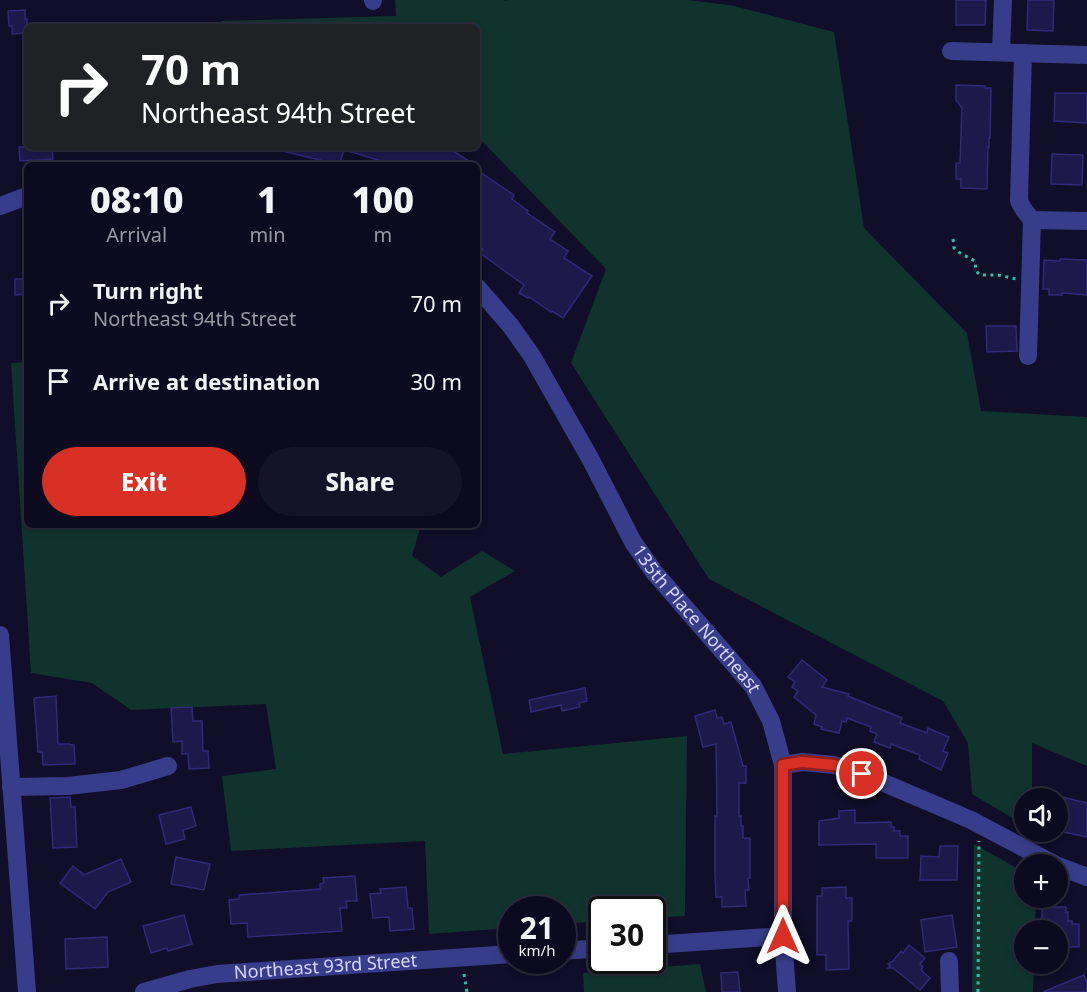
<!DOCTYPE html>
<html lang="en">
<head>
<meta charset="utf-8">
<style>
	:root { --surface:#0c0a1e; --page:#151327; --text:#f1f3f6; --muted:#9a9aa4; --line:#2c2b3c; --accent:#d93025 }
	body { margin:0; font-family:"Noto Sans",sans-serif; background:var(--page); color:var(--text); height:100vh; display:flex; flex-direction:column; font-size:22px; white-space:nowrap }
	* { box-sizing:border-box; margin:0 }
	p { font-size:20px; color:var(--muted) }
	.icon { flex:none; width:33px; height:33px; fill:none; stroke:currentColor; stroke-width:2; stroke-linecap:round; stroke-linejoin:round }
	.map { position:relative; flex:1; overflow:hidden }
	.drawer { position:absolute; left:24px; top:162px; width:456px; height:366px; display:flex; flex-direction:column; background:var(--surface); border-radius:9px; box-shadow:0 3px 9px #0003,0 0 0 2px var(--line) }
	.drawer>* { flex:none }
	.guide { position:absolute; left:24px; top:24px; width:456px; height:126px; border-radius:9px; box-shadow:0 3px 9px #0003,0 0 0 2px var(--line); background:#202124; color:#fff; overflow:hidden }
	.fabs { position:absolute; left:1014px; top:788px; display:grid; gap:12px }
	.fabs a { display:grid; place-items:center; width:54px; height:54px; border-radius:50%; background:var(--surface); box-shadow:0 3px 9px #0003,0 0 0 2px var(--line); font-size:30px }
	.speed { position:absolute; left:498px; top:896px; display:flex; gap:12px; font-size:30px; font-weight:700; text-align:center }
	.speed>* { display:grid; place-content:center; width:78px; height:78px; border-radius:50%; background:var(--surface); box-shadow:0 3px 9px #0003,0 0 0 2px var(--line); line-height:1 }
	.speed small { font-size:15px; font-weight:400 }
	.speed .limit { border:3px solid #111; border-radius:9px; background:#fff; color:#111 }
	.pin { position:absolute; display:grid; place-items:center; width:51px; height:51px; color:#fff; margin:-26px; border:3px solid #fff; border-radius:50%; box-shadow:0 2px 6px #0007 }
	.me { position:absolute; width:66px; margin:-33px; rotate:0deg; stroke-linejoin:round; filter:drop-shadow(0 0 4px #0008) }
	.turn { display:flex; align-items:center; gap:21px; height:126px; padding:0 18px; font-size:27px }
	.turn .icon { width:78px; height:78px; stroke-width:2.5 }
	.turn b { display:block; font-size:42px; line-height:51px }
	.eta { display:flex; justify-content:space-evenly; align-items:center; height:102px; text-align:center }
	.eta b { font-size:36px; font-weight:800; line-height:42px }
	.primary-button { display:flex; gap:12px; margin-top:auto; padding:12px 18px }
	.primary-button a { flex:1; height:69px; border-radius:36px; background:var(--accent); color:#fff; font-size:24px; font-weight:800; line-height:69px; text-align:center }
	.primary-button a+a { background:var(--page); color:var(--text) }
	ul { padding:0; list-style:none }
	li { display:flex; align-items:center; gap:18px; height:78px; padding:0 18px }
	li div { flex:1 }
	li b { display:block; font-size:22px }
	li em { font-style:normal }
	.map>svg:first-child { display:block }
</style>
</head>
<body>
<div class="map">
<svg width="1087" height="992" viewBox="0 0 1087 992">
	<rect width="100%" height="100%" fill="#100e28"/>
	<g fill="#11332e">
		<polygon points="395,0 504,0 506,1 507,0 686,0 730,5 834,32 864,228 967,333 981,411 1087,417 1087,766 1032,743 1032,798 1024,798 1024,825 972,794 968,743 943,701 709,579 571,363 606,269 477,136 477,27 220,27 221,21 396,16"/>
		<polygon points="27,362 27,525 421,525 412,556 441,577 482,551 515,571 470,597 503,754 687,736 685,916 653,918 652,909 602,909 601,921 563,924 562,909 512,909 511,928 429,934 425,841 231,851 222,776 276,769 266,704 131,710 92,683 31,673 11,363"/>
		<polygon points="974,844 1024,872 1024,897 1036,897 1035,930 1024,930 1024,963 1034,963 1033,992 972,992"/>
		<polygon points="700,964 706,992 584,992 583,973"/>
	</g>
	<g fill="#1e194b" stroke="#302a78" stroke-width="1.5">
		<polygon points="956,0 986,0 985,25 956,25"/>
		<polygon points="1028,0 1054,0 1053,31 1027,30"/>
		<polygon points="25,10 25,19 27,19 27,33 12,34 12,26 9,26 8,11"/>
		<polygon points="956,85 985,86 985,88 991,88 990,138 989,138 989,147 988,147 987,189 961,188 961,179 956,179 956,163 960,163 962,108 956,100"/>
		<polygon points="1055,93 1087,93 1087,123 1054,121"/>
		<polygon points="19,147 52,147 53,159 20,161"/>
		<polygon points="286,147 345,147 339,165 333,165 320,160 286,152"/>
		<polygon points="345,147 447,147 475,165 386,165 381,161 345,150"/>
		<polygon points="1052,154 1083,155 1082,185 1051,184"/>
		<polygon points="477,170 514,195 512,199 528,211 527,213 555,232 550,239 568,251 564,258 592,276 563,318 552,311 551,312 529,297 528,298 519,293 524,285 480,253 483,249 477,245"/>
		<polygon points="1060,259 1087,260 1087,295 1062,293 1062,295 1049,295 1049,289 1043,289 1044,260 1060,261"/>
		<polygon points="15,279 27,279 27,294 15,295"/>
		<polygon points="986,326 1016,326 1017,351 987,352"/>
		<polygon points="802,660 827,680 822,687 849,694 848,696 902,718 900,723 927,733 928,728 949,737 943,751 948,753 941,770 919,759 920,755 891,744 890,748 874,742 877,734 870,731 871,727 847,718 846,722 842,721 839,733 821,729 822,727 814,724 816,715 794,697 798,691 792,687 795,682 788,677"/>
		<polygon points="585,688 587,701 579,703 580,707 562,711 561,705 531,712 529,700"/>
		<polygon points="56,696 58,744 70,744 71,745 74,745 75,764 43,765 42,752 38,752 34,698"/>
		<polygon points="192,707 193,721 202,721 203,751 208,751 209,768 189,769 188,754 182,754 182,741 173,742 171,708"/>
		<polygon points="715,710 717,718 722,717 724,724 731,722 743,766 746,766 746,783 739,783 739,816 741,816 741,826 743,826 743,838 750,838 750,878 748,878 749,890 745,890 746,906 722,907 722,897 716,897 715,873 715,816 717,816 716,744 703,747 695,716"/>
		<polygon points="1058,796 1087,803 1087,837 1063,832 1065,826 1058,824"/>
		<polygon points="70,797 71,807 75,807 77,847 53,848 50,798"/>
		<polygon points="191,807 196,826 183,830 185,839 166,844 159,815"/>
		<polygon points="855,810 855,823 891,822 891,827 894,827 894,831 900,831 900,836 908,836 908,858 876,858 876,844 819,845 819,821 839,818 839,811"/>
		<polygon points="940,846 958,846 957,880 920,880 921,856 939,857"/>
		<polygon points="176,857 210,864 204,890 171,884"/>
		<polygon points="121,859 131,882 108,892 95,909 60,883 73,866 84,875"/>
		<polygon points="355,876 357,901 346,901 347,908 340,908 342,931 248,937 247,923 231,924 229,900 239,899 239,895 320,889 320,884 324,883 323,878"/>
		<polygon points="406,887 408,908 412,908 414,929 390,931 389,917 373,918 370,894 381,893 380,889"/>
		<polygon points="846,887 846,898 852,898 852,921 848,921 849,969 826,970 826,955 817,955 817,896 822,896 822,888"/>
		<polygon points="1042,907 1066,907 1066,912 1068,912 1068,921 1072,921 1072,924 1079,924 1079,947 1058,947 1058,930 1050,930 1050,927 1042,927"/>
		<polygon points="184,915 192,944 168,951 167,948 151,953 143,926"/>
		<polygon points="952,915 957,947 925,952 921,920"/>
		<polygon points="107,937 108,967 66,969 65,939"/>
		<polygon points="909,945 925,958 920,964 923,967 921,970 930,978 920,990 893,968 888,968 890,966 888,964 893,961 901,951 903,953"/>
		<polygon points="738,972 740,992 722,992 721,973"/>
		<polygon points="1084,975 1087,983 1087,992 1043,992"/>
	</g>
	<g fill="none" stroke-linecap="round" stroke-linejoin="round">
		<g stroke="#28c0a6" stroke-width="3" stroke-dasharray="3 4.5" stroke-linecap="butt">
			<polyline points="953,239 954,248 960,253 975,261 976,271 980,275 998,275 1016,279"/>
			<polyline points="464,974 467,992"/>
			<polyline points="978,992 979,841"/>
		</g>
		<g stroke="#373d8a" stroke-width="18">
			<polyline points="373,0 373,1"/>
			<polyline points="951,51 1087,55"/>
			<polyline points="1001,52 1003,0"/>
			<polyline points="1023,53 1019,201 1024,210 1032,220 1028,356"/>
			<polyline points="0,206 27,196"/>
			<polyline points="1032,220 1087,221"/>
			<path id="s1" d="M477,287L510,325L532,356L591,460L633,542L654,572L753,686L771,721L783,765V936L787,992"/>
			<polyline points="0,635 27,992"/>
			<polyline points="783,765 803,762 834,765 863,774 971,820 1054,864"/>
			<polyline points="11,787 68,786 121,780 168,766"/>
			<polyline points="1058,866 1087,877"/>
			<polyline points="652,945 783,936"/>
			<polyline points="562,951 602,948"/>
			<polyline points="949,961 950,992"/>
			<path id="s2" d="M144,992L190,979L217,974L512,954"/>
		</g>
	</g>
	<g fill="none" stroke-linecap="round" stroke-linejoin="round">
		<defs>
			<polyline id="route" points="783,936 783,765 802,762 834,765 862,774"/>
		</defs>
		<use href="#route" stroke="#8d1f18" stroke-width="15"/>
		<use href="#route" stroke="#d93025" stroke-width="10"/>
	</g>
	<g text-anchor="middle" stroke-width="4.5" stroke-linejoin="round" paint-order="stroke">
		<g font-size="18" fill="#d6d6ff" stroke="#100e28">
			<text dy="6" stroke="none"><textPath href="#s1" startOffset="400">135th Place Northeast</textPath></text>
			<text dy="6" stroke="none"><textPath href="#s2" startOffset="184">Northeast 93rd Street</textPath></text>
		</g>
	</g>
</svg>
<div class="fabs">
<a><svg class="icon" aria-label="sound" viewBox="0 0 24 24"><path d="M4 9h4l5-4v14l-5-4H4zM17 9q2 3 0 6"/></svg></a>
<a>+</a>
<a>−</a>
</div>
<div class="speed"><div>21<small>km/h</small></div><div class="limit">30</div></div>
<div class="pin" style="left:862px;top:774px;background:#d93025"><svg class="icon" aria-label="arrive" viewBox="0 0 24 24"><path d="M6 21V4h12l-3 4 3 4H6"/></svg></div>
<svg class="me" style="left:783px;top:936px" viewBox="-20 -20 40 40"><path d="M0-17L14 15 0 8-14 15z" fill="#d93025" stroke="#fff" stroke-width="4"/></svg>
<div class="guide">
<div class="turn"><svg class="icon" aria-label="right" viewBox="0 0 24 24"><path d="M7 20v-9h11M14 6l5 5-5 5"/></svg><div><b>70 m</b>Northeast 94th Street</div></div>
</div>
<section class="drawer">
<div class="eta">
<div><b>08:10</b><p>Arrival</p></div>
<div><b>1</b><p>min</p></div>
<div><b>100</b><p>m</p></div>
</div>
<ul>
<li><svg class="icon" aria-label="right" viewBox="0 0 24 24"><path d="M7 20v-9h11M14 6l5 5-5 5"/></svg><div><b>Turn right</b><p>Northeast 94th Street</p></div><em>70 m</em></li>
<li><svg class="icon" aria-label="arrive" viewBox="0 0 24 24"><path d="M6 21V4h12l-3 4 3 4H6"/></svg><div><b>Arrive at destination</b></div><em>30 m</em></li>
</ul>
<div class="primary-button"><a>Exit</a><a>Share</a></div>
</section>
</div>
</body>
</html>
